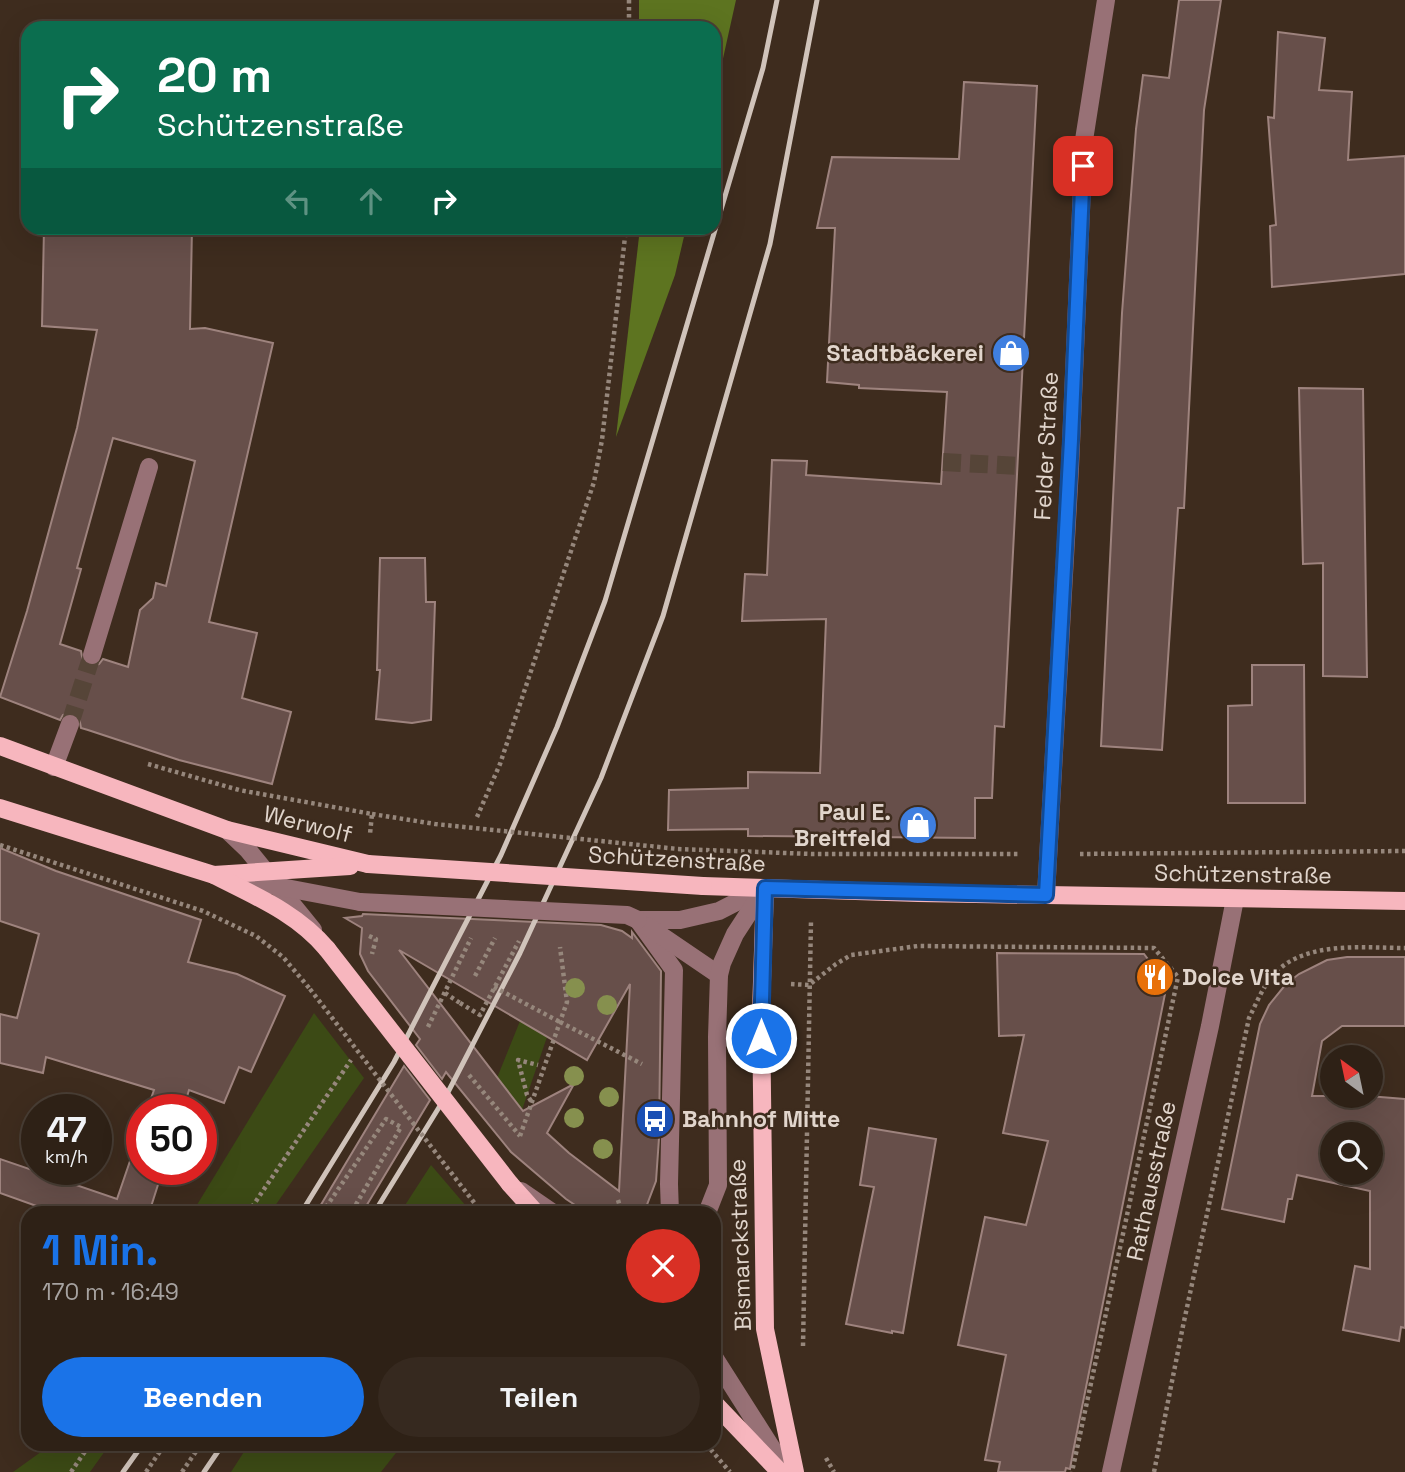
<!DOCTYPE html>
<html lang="de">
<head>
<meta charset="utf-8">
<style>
	:root { --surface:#2e2116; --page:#36291f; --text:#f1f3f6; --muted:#a7a3a1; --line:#493e35; --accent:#1a73e8 }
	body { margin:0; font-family:"Space Grotesk",sans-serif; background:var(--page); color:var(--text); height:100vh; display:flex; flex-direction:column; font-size:26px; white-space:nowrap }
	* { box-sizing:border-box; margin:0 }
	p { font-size:23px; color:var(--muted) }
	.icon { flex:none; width:38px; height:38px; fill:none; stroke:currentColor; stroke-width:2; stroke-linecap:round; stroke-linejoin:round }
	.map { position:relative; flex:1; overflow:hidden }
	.sheet { position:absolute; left:21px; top:1206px; width:700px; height:245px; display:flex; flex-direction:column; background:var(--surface); border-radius:21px; box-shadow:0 7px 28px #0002,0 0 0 2px var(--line) }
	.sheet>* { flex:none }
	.guide { position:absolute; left:21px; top:21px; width:700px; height:214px; border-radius:21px; box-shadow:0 7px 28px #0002,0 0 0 2px var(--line); background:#0b6e4f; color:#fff; overflow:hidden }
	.needle { width:46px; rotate:327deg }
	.controls { position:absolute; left:1320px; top:1045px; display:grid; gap:14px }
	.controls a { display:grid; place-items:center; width:63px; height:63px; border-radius:50%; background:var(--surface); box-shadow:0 7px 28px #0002,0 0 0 2px var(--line); font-size:35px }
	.speed { position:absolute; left:21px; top:1094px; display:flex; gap:14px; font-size:35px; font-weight:700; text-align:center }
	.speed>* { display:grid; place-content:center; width:91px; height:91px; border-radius:50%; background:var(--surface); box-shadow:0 7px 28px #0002,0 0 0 2px var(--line); line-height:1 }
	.speed small { font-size:18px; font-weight:400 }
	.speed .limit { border:10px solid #d22; background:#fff; color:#111 }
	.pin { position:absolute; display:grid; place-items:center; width:60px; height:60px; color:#fff; margin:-30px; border-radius:14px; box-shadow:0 4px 10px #0006 }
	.me { position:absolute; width:77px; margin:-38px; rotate:0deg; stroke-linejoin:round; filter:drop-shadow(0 0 5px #0008) }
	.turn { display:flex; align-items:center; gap:24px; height:147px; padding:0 21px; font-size:32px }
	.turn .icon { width:91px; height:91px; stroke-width:2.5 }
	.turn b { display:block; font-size:49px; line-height:60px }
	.lanes { display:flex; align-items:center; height:66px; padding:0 21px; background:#0003; justify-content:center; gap:35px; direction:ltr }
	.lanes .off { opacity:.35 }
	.round { display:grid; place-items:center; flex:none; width:74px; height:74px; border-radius:37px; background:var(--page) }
	.head { display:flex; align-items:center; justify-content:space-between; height:119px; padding:0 21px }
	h1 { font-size:42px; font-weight:800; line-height:52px; color:var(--accent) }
	.button { display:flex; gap:14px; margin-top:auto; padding:14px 21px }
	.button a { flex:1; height:80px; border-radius:42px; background:var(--accent); color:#fff; font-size:28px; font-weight:800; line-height:80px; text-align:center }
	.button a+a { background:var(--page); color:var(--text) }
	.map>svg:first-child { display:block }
</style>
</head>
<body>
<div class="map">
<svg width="1405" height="1472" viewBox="0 0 1405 1472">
	<rect width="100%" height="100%" fill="#3e2c1e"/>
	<g fill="#3c4a15">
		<polygon points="314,1013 364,1078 270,1213 192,1213"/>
		<polygon points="520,1021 547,1037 522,1110 497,1078"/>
		<polygon points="431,1165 472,1213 400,1213"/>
		<polygon points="52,1444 110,1444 90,1472 13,1472"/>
		<polygon points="249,1444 403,1444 381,1472 231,1472"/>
	</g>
	<g fill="#5d7420">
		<polygon points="639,0 736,0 714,99 714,28 639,28"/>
		<polygon points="640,228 686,228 675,275 616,437"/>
	</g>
	<g fill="#674f4a" stroke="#9e837e" stroke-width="2" fill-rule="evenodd">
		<polygon points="1179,0 1221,0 1204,110 1184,508 1178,508 1162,750 1101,746 1122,313 1136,129 1143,75 1169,78"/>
		<polygon points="1278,32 1325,38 1319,90 1352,92 1348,160 1405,156 1405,274 1272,287 1270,226 1276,225 1268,117 1274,118"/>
		<polygon points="964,82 1037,86 1004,727 995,726 992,798 975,798 975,838 748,836 748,829 668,830 669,790 748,788 748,772 820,773 826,619 742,621 745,574 767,575 772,460 807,461 806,475 941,484 947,392 859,388 859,385 827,382 835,228 817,228 832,157 959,159"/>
		<path d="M44,228H192L190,329L205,328L273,343L209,622L257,633L242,698L291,712L272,784L179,760L88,730L81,728L79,717L73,713L63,715L60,720L0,697L27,611L77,428L97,330L42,326ZM113,438L195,461L166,586L156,583L153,598L140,610L128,667L103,659L99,664L89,666L83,662L81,651L60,644L81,569L77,568Z"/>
		<polygon points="1299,388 1363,389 1367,677 1323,676 1323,563 1303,564"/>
		<polygon points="380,558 425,558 426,602 435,602 431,720 412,723 376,719 380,670 377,670"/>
		<polygon points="1252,665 1304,665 1305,803 1228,803 1228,706 1252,705"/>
		<polygon points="0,848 56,871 201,920 188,962 237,974 285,996 251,1072 239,1067 224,1103 189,1090 183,1110 147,1110 154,1090 46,1057 43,1073 0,1063 0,1014 17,1018 39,934 0,921"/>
		<path d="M363,914L601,925L622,931L632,938V932L661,971L659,1138L656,1181L645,1210L649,1213H587L566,1199L511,1152L446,1072L442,1079L416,1045L420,1039L368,971L360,954L362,928L345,918L362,916ZM399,950L587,1060L630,984L619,1191L569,1153L547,1133L574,1084L523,1111Z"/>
		<polygon points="997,953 1144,954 1167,984 1073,1452 1070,1469 1066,1468 1065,1472 998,1472 1000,1462 985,1460 1006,1355 958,1345 985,1217 1026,1225 1048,1141 1003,1133 1024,1035 999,1036"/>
		<path d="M1347,957H1405V1026H1342L1322,1041L1312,1096H1368L1405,1099V1328L1401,1327L1399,1341L1343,1330L1355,1266L1370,1269V1191L1297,1175L1292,1199H1288L1284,1222L1222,1209L1260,1024L1269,1005L1286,984L1299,974L1327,960ZM1332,1134H1370V1172H1332Z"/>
		<polygon points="404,1066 430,1100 362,1213 316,1213"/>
		<polygon points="142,1126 142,1169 163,1169 149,1213 56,1213 0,1193 0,1159 117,1199"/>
		<polygon points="869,1128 936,1139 903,1333 892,1331 892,1333 846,1324 874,1187 860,1185"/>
	</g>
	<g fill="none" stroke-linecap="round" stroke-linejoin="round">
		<g stroke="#564538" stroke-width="18" stroke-dasharray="18 9" stroke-linecap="butt">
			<polyline points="943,462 1019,466"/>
			<polyline points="70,724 92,655"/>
		</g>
		<g stroke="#96877c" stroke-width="4.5" stroke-dasharray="3.5 3.5" stroke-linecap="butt">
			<polyline points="629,0 629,28"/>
			<polyline points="148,764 239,790 372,814 370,834"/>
			<polyline points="477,817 500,764 594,482 602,440 626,228"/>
			<polyline points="0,845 203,911 256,936 283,957 310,989"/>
			<polyline points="678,849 813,854 1019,854"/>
			<polyline points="1080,854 1405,851"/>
			<polyline points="369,936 376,939 372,954"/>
			<polyline points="475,976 495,938"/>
			<polyline points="791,984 809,985 836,964 851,955 918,946 1154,948 1178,977 1072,1472"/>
			<polyline points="445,993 460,1003"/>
			<polyline points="560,1022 642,1064"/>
			<polyline points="428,1027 471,938"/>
			<polyline points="531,1101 527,1095 518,1060 538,1065"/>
			<polyline points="520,1136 567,1002 560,947"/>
			<polyline points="618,1200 622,1213"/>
			<polyline points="479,1209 483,1213"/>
			<polyline points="248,1213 351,1060"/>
			<polyline points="322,1213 386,1119 401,1127 351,1213"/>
			<polyline points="803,1346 811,921"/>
			<polyline points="706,1444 730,1472"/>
			<polyline points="826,1458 834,1472"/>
			<polyline points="71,1472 90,1444"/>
			<polyline points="146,1472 165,1444"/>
			<polyline points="182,1472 201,1444"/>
			<path d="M1154,1472L1183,1326L1249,1018C1255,1006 1260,994 1267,983C1296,939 1360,948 1405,948"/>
		</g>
		<g stroke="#987176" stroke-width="18">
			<polyline points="92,655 149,467"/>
			<polyline points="54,767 70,724"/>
			<polyline points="227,830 248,850 313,930"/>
			<polyline points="228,877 360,902"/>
			<polyline points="1046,895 1070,468 1084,140 1106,0"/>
			<polyline points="638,920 674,970 669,1184 670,1213"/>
			<polyline points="638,920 680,920 719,911 762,889"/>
			<polyline points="647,926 719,975"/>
			<polyline points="521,1191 553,1213"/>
			<polyline points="707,1213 718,1185 717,1037 719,975 722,963 735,934 765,888"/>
			<polyline points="714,1357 787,1472"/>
			<polyline points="1111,1472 1210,1026 1235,899"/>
		</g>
		<g stroke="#f7b6be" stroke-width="18">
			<polyline points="0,746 227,830 368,864"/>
			<polyline points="0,808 214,875 350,866"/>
			<path d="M214,875C255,896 297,913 327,949"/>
			<polyline points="703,886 918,893 1405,901"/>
			<polyline points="765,888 761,1013 765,1329 795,1472"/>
			<polyline points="510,1184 536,1213"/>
			<polyline points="714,1403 780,1472"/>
		</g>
		<g stroke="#d0c3ba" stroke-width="5">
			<polyline points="301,1213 394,1062 501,855 557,727 605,601 763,68 777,0"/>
			<polyline points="374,1213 446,1096 520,953 601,778 663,616 770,244 817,0"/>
			<polyline points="123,1472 143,1444"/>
			<polyline points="204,1472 223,1444"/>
		</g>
		<g stroke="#96877c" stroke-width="4.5" stroke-dasharray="3.5 3.5" stroke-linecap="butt">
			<polyline points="372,814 435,824 678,849"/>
			<polyline points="494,987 560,1022"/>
			<polyline points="310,989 479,1209"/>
			<polyline points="460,1003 480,1015 519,941"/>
			<polyline points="469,1075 520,1136"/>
		</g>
		<polyline stroke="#987176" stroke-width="18" points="360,902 627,915 638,920"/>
		<g stroke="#f7b6be" stroke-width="18">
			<polyline points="368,864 703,886"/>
			<polyline points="327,949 510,1184"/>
		</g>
	</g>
	<g fill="#86904e">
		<circle cx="575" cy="988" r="10"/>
		<circle cx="607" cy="1005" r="10"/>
		<circle cx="574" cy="1076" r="10"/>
		<circle cx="609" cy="1097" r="10"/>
		<circle cx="574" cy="1118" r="10"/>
		<circle cx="603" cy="1149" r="10"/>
	</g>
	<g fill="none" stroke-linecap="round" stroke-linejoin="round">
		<defs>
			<polyline id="route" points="761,1038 765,888 1046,895 1071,440 1083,166"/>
		</defs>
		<use href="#route" stroke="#114b97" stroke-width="18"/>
		<use href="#route" stroke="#1a73e8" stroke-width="12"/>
	</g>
	<defs>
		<symbol id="shop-disc" viewBox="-11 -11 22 22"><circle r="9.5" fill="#3f7fe0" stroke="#3e2c1e"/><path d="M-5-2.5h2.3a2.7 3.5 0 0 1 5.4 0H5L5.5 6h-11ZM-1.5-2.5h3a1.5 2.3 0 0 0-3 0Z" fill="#fff"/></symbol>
		<symbol id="restaurant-disc" viewBox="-11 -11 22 22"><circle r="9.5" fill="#e8710a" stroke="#3e2c1e"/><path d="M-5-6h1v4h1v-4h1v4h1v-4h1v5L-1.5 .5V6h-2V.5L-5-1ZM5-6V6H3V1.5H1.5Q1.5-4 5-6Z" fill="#fff"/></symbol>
		<symbol id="bus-disc" viewBox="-11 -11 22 22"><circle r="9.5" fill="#1a4fb4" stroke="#3e2c1e"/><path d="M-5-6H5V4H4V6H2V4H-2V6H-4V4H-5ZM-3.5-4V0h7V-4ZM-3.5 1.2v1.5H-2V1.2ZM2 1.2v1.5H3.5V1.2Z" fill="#fff"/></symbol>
	</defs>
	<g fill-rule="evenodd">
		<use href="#shop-disc" x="989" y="331" width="44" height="44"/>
		<use href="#shop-disc" x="896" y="803" width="44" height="44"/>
		<use href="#restaurant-disc" x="1133" y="955" width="44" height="44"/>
		<use href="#bus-disc" x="633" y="1097" width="44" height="44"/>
	</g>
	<g text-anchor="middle" stroke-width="5" stroke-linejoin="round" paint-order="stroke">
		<g font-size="23" font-weight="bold" fill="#e1d5cc" stroke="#3e2c1e" text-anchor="end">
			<text x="984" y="361">Stadtbäckerei</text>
			<text x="891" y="820">Paul E.<tspan x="891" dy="26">Breitfeld</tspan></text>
			<text x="1182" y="985" text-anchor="start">Dolce Vita</text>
			<text x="682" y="1127" text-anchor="start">Bahnhof Mitte</text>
		</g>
		<g font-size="23" fill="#e1d5cc" stroke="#3e2c1e">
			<text transform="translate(1046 446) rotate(-87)" y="8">Felder Straße</text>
			<text transform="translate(308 824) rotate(14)" y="8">Werwolf</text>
			<text transform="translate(677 859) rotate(3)" y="8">Schützenstraße</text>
			<text transform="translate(1243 874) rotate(1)" y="8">Schützenstraße</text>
			<text transform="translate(1151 1181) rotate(-78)" y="8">Rathausstraße</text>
			<text transform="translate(740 1245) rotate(-92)" y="8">Bismarckstraße</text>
		</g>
	</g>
</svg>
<div class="controls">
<a><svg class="needle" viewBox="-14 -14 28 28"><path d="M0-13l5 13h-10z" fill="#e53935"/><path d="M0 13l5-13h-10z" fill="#a7a3a1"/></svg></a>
<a><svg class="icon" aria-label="search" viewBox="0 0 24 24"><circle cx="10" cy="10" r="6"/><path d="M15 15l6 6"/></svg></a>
</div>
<div class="speed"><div>47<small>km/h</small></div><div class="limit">50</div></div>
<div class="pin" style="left:1083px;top:166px;background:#d93025"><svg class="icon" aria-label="arrive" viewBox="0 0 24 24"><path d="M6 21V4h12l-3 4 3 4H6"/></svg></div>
<svg class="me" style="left:761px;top:1038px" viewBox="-20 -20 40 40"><circle r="17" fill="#1a73e8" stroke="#fff" stroke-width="3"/><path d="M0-11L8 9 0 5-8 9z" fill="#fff"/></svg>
<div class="guide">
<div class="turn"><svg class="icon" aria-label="right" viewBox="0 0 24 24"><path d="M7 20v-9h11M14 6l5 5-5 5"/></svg><div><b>20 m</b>Schützenstraße</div></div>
<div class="lanes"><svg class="icon off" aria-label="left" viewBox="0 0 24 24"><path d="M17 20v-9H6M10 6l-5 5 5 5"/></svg><svg class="icon off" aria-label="ahead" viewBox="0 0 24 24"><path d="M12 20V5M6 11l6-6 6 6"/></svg><svg class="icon" aria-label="right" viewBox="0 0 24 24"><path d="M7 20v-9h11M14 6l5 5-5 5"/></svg></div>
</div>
<section class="sheet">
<div class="head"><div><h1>1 Min.</h1><p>170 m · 16:49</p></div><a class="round" style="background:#d93025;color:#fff"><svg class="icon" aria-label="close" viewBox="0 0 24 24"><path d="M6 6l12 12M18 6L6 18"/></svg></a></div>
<div class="button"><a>Beenden</a><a>Teilen</a></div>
</section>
</div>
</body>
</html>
